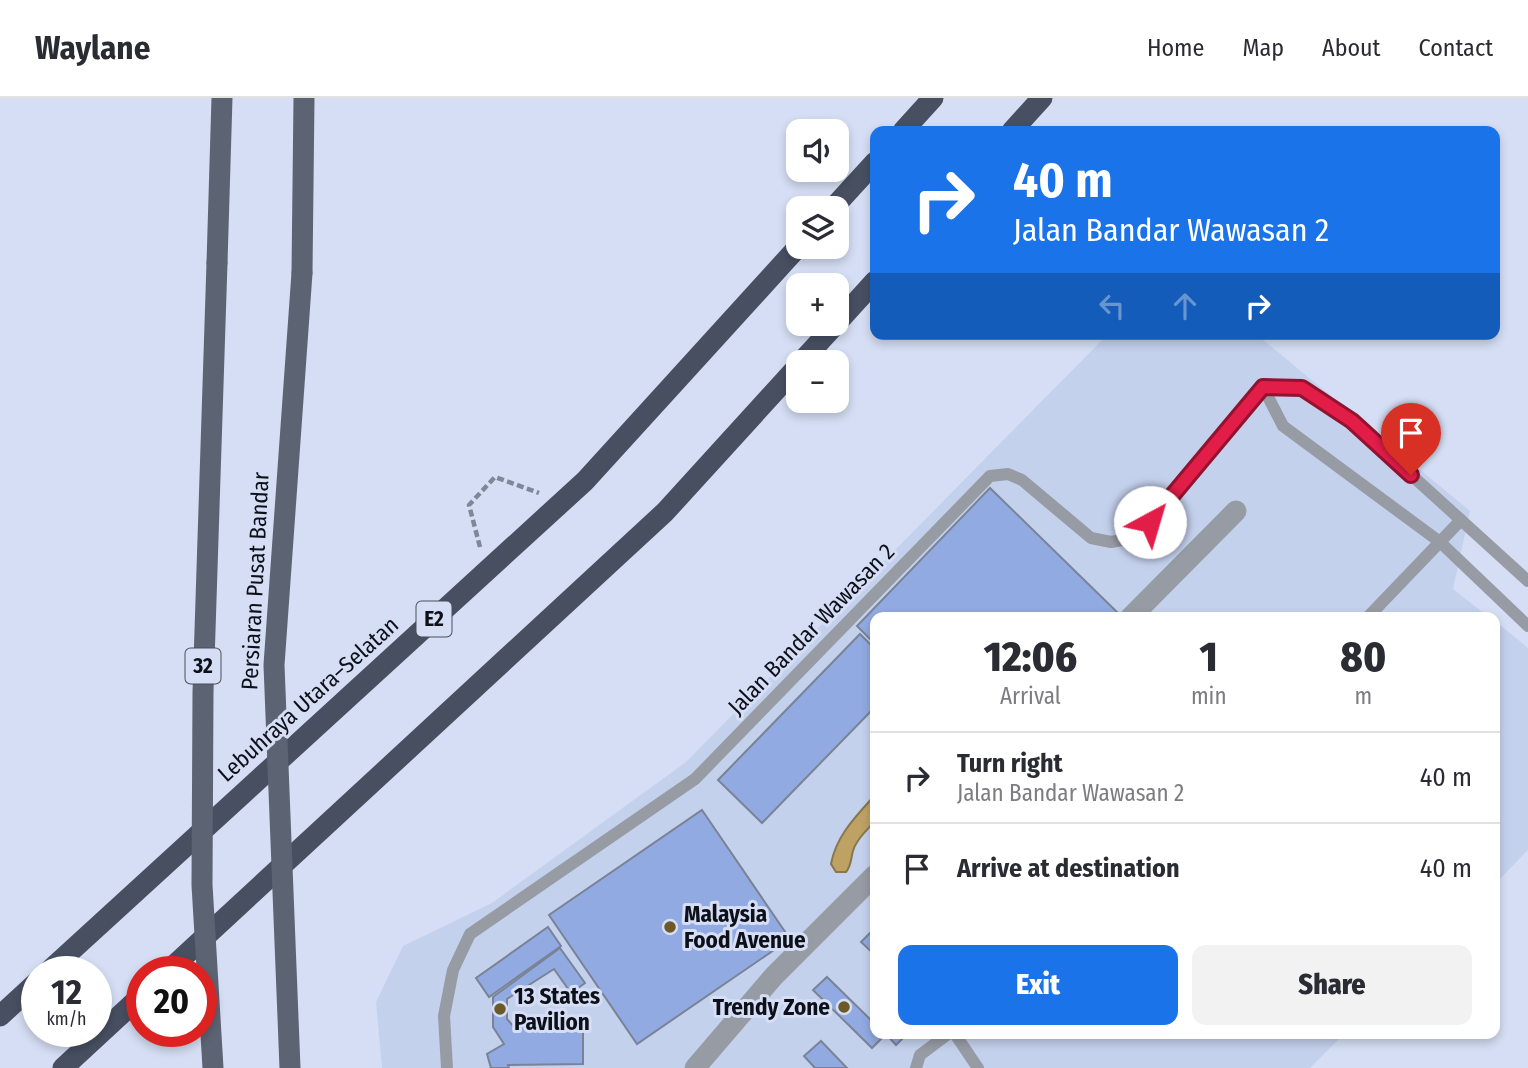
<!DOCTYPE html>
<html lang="en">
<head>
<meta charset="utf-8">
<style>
	:root { --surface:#fff; --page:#f2f2f3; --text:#2b2b33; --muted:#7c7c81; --line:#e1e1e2; --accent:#1a73e8 }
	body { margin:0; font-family:"Fira Sans Condensed",sans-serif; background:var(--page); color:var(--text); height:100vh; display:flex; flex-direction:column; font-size:26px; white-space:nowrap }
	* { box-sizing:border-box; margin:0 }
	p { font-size:23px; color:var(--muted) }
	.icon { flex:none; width:38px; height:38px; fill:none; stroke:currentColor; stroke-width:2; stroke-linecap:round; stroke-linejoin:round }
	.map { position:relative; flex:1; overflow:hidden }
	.side { position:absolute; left:870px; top:514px; width:630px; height:427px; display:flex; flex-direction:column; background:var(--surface); border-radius:14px; box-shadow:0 4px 10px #0003 }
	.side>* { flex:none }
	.banner { position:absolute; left:870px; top:28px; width:630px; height:214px; border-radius:14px; box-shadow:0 4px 10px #0003; background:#1a73e8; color:#fff; overflow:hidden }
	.buttons { position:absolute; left:786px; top:21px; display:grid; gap:14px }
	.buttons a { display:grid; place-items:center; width:63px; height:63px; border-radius:14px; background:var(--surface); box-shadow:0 4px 10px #0003; font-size:35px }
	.speed { position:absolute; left:21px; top:858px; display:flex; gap:14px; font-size:35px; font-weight:700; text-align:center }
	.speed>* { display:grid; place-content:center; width:91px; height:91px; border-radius:50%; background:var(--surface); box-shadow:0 4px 10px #0003; line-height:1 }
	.speed small { font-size:18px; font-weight:400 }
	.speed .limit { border:10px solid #d22; background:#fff; color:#111 }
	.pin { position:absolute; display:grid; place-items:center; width:60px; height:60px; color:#fff; margin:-72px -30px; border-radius:50% 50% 50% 0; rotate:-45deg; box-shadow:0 0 7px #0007 }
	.pin .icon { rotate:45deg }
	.me { position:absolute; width:77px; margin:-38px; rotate:39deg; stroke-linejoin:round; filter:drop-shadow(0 0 5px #0008) }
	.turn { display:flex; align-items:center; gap:24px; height:147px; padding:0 28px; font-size:32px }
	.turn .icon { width:91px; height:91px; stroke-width:2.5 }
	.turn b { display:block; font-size:49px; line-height:60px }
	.lanes { display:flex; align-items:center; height:66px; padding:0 28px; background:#0003; justify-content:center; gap:35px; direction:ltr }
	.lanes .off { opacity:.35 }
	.eta { display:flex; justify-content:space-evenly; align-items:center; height:119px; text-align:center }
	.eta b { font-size:42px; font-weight:800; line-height:49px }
	.button { display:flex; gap:14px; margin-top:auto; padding:14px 28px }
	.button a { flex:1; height:80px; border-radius:14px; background:var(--accent); color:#fff; font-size:28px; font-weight:800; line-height:80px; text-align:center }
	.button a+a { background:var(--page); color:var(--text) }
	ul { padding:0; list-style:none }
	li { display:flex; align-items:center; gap:21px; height:91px; padding:0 28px; border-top:2px solid var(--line) }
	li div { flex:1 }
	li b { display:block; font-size:26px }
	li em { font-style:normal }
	header { display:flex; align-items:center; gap:42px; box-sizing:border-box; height:98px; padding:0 35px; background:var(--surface); border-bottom:2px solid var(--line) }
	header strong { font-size:33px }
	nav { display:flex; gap:38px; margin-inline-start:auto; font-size:24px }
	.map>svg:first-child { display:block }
</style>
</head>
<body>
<header>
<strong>Waylane</strong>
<nav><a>Home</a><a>Map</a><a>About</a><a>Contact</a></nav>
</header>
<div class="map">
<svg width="1528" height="970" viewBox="0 0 1528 970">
	<rect width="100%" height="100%" fill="#d5def4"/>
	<g fill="#c4d1ed">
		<polygon points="1108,236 1256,236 1470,413 1453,491 1490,520 875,520 875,936 1344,936 1310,970 382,970 376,904 403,848 492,805 686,664"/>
		<polygon points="1495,523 1528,550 1528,752 1495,786"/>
	</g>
	<path fill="#bea264" stroke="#89764d" stroke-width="2" d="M875,697V723C869,730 860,738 856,746C850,755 853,766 846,774H836L831,766C836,738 856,718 875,697Z"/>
	<g fill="#91aae2" stroke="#7a8396" stroke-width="2">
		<polygon points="990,390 1118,515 1113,520 875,520 875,546 857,528"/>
		<polygon points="860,536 875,551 875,609 762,725 718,682"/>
		<polygon points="702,712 790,841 637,946 549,817"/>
		<polygon points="548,829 561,848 489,899 476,880"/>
		<polygon points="874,831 875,832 875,857 861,844"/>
		<polygon points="560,850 585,885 571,895 554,871 507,901 507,921 514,929 583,926 583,966 508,967 509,970 491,970 487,956 504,946 493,929 493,899"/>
		<polygon points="827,879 875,926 875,936 885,937 872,950 813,892"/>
		<polygon points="886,936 907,936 896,947"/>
		<polygon points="821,943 847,970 815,970 804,958"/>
	</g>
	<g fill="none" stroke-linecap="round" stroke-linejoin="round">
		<polyline stroke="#808797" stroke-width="4.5" stroke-dasharray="7 3.5" stroke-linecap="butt" points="480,449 469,407 495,379 539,395"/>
		<g stroke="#979ba4" stroke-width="12">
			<polyline points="1263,289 1283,328 1440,444 1528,528"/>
			<polyline points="1263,289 1302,290 1352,323 1528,483"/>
			<polyline points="1367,520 1461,422"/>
			<polyline points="955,936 978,970"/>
			<polyline points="447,970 444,918 453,872 470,836 695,681 990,378 1008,376 1022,382 1091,440 1111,444 1138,439 1263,289"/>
			<polyline points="916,970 920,957 948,936"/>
		</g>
		<g stroke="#979ba4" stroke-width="21">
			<polyline points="1130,520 1236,413"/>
			<polyline points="695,970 774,878 875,777"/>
		</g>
		<g stroke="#5c6373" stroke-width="21">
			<polyline points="217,165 222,0"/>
			<polyline points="302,175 304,0"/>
		</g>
		<g stroke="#474f61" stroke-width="21">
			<polyline points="903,33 933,0"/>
			<polyline points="1012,33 1042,0"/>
			<polyline points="833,110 875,64"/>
			<polyline points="836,226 875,183"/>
			<polyline points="801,264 836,226"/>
			<polyline points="49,873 585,383 798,149"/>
			<polyline points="168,873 665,414 798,268"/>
			<polyline points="0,918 37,884"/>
			<polyline points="63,970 142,897"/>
		</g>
		<g stroke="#5c6373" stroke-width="21">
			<polyline points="213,970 202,787 203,594 217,165"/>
			<polyline points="290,970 274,567 302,175"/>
		</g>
	</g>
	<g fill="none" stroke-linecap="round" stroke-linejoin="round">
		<defs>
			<polyline id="route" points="1150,424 1263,289 1302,290 1352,323 1411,377"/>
		</defs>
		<use href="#route" stroke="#92132f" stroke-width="18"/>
		<use href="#route" stroke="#e11d48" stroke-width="12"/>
	</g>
	<g fill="#6d5827" stroke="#d5def4" stroke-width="2.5">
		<circle cx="670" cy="829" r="7"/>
		<circle cx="844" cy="909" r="7"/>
		<circle cx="500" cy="911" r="7"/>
	</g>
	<g text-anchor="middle" stroke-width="6" stroke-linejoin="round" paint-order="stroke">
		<g fill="#d5def4" stroke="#494e5a" stroke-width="2">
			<rect x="416.5" y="503.5" width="35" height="35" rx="5"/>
			<rect x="185.5" y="550.5" width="35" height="35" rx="5"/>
		</g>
		<g font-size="21" font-weight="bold" fill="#0d1018">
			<text x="434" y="528">E2</text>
			<text x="203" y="575">32</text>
		</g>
		<g font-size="23" fill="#0d1018" stroke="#d5def4">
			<text transform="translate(255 483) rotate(-87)" y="8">Persiaran Pusat Bandar</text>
			<text transform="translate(811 531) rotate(-46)" y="8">Jalan Bandar Wawasan 2</text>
			<text transform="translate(308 601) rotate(-42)" y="8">Lebuhraya Utara–Selatan</text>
		</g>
		<g font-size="23" font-weight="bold" fill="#0d1018" stroke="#d5def4" text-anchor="start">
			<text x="684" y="824">Malaysia<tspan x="684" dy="26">Food Avenue</tspan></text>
			<text x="514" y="906">13 States<tspan x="514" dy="26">Pavilion</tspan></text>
			<text x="830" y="917" text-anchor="end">Trendy Zone</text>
		</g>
	</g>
</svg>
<div class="buttons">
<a><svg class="icon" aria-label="sound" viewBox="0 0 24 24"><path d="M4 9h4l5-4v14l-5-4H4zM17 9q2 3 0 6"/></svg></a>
<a><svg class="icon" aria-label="layers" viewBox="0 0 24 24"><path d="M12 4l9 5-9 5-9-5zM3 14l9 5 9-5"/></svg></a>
<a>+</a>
<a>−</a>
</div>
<div class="speed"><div>12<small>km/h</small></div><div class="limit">20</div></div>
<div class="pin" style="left:1411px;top:377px;background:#d93025"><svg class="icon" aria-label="arrive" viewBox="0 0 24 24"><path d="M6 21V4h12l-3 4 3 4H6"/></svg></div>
<svg class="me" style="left:1150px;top:424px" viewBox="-20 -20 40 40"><circle r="19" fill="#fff"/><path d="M0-13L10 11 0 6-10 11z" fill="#e11d48"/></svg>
<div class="banner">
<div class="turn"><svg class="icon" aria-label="right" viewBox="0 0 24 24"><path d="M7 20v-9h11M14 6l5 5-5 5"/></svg><div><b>40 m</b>Jalan Bandar Wawasan 2</div></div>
<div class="lanes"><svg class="icon off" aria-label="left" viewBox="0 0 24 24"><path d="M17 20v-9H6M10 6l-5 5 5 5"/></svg><svg class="icon off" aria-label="ahead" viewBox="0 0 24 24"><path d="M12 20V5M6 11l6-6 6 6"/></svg><svg class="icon" aria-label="right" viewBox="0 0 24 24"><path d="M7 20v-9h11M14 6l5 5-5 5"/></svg></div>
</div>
<section class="side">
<div class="eta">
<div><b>12:06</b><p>Arrival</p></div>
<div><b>1</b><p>min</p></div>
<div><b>80</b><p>m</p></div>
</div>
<ul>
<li><svg class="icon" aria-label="right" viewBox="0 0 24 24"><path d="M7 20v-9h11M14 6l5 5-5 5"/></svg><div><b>Turn right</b><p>Jalan Bandar Wawasan 2</p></div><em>40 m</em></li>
<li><svg class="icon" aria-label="arrive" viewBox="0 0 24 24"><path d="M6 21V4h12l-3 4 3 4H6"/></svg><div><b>Arrive at destination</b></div><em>40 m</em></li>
</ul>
<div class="button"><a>Exit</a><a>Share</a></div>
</section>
</div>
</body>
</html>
